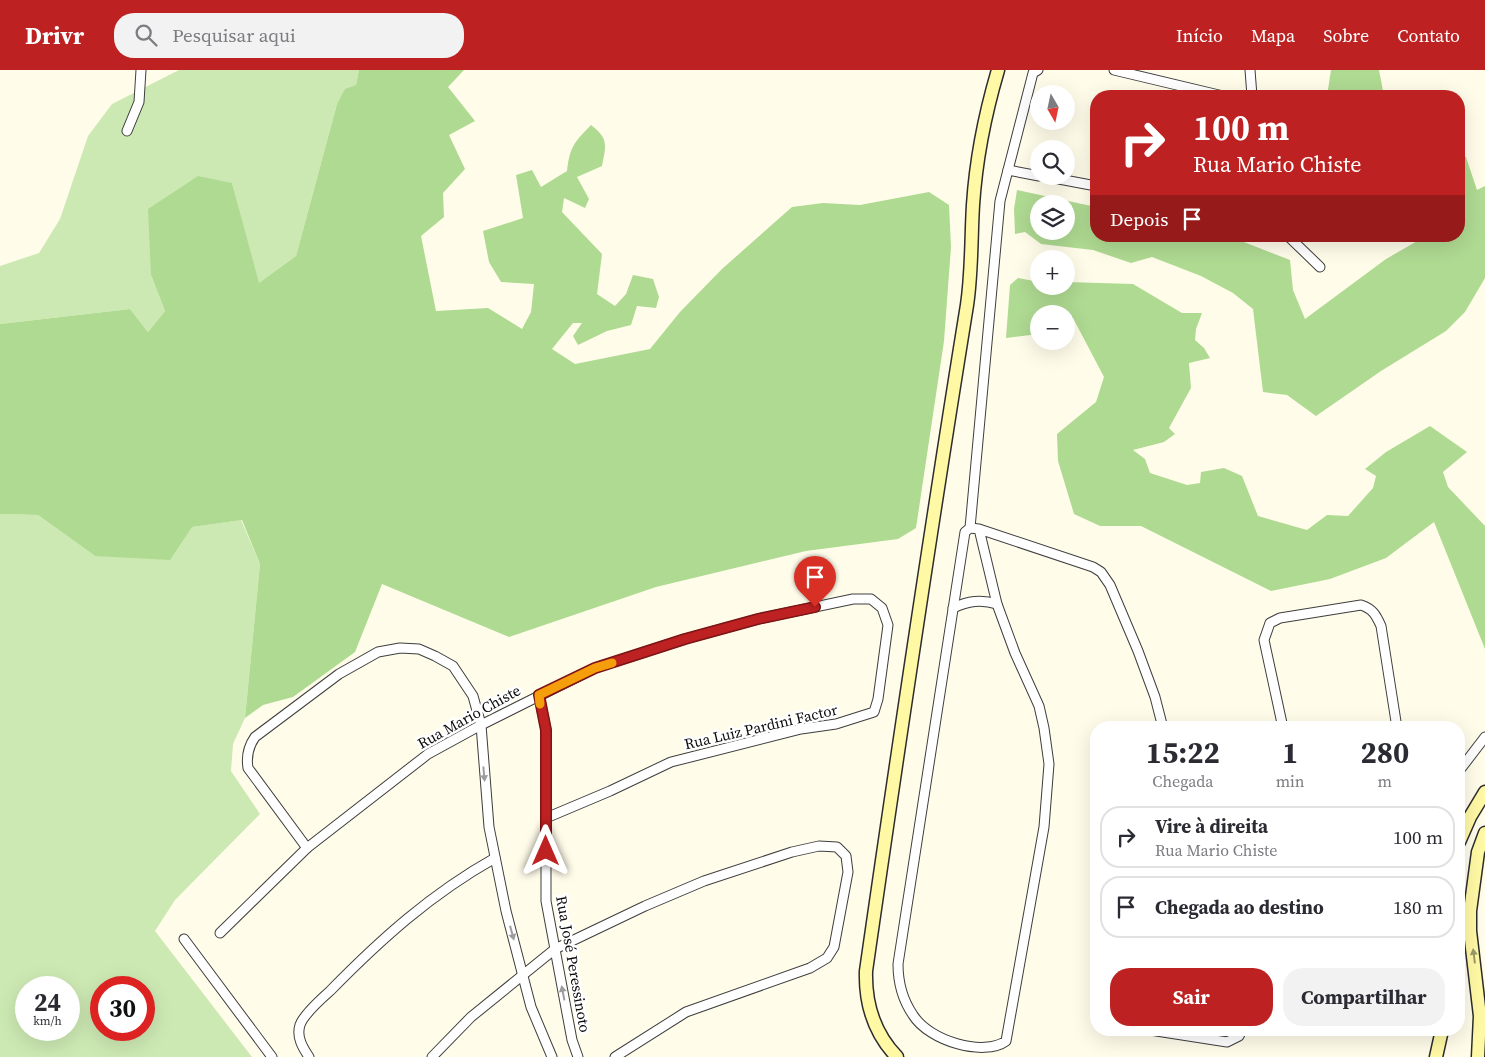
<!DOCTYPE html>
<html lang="pt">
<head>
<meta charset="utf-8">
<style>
	:root { --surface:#fff; --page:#f2f2f3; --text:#2b2b33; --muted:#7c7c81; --line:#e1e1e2; --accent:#bd2122 }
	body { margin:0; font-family:"Source Serif 4",serif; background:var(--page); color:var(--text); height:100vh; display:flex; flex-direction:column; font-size:19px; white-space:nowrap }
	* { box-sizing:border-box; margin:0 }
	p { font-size:16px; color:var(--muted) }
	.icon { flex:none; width:28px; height:28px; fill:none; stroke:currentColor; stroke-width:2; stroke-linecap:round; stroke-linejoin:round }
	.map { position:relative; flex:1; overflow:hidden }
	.sheet { position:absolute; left:1090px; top:651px; width:375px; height:315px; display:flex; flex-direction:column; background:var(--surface); border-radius:20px; box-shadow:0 5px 20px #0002 }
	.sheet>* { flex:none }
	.hud { position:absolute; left:1090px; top:20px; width:375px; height:152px; border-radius:20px; box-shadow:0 5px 20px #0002; background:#bd2122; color:#fff; overflow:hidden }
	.needle { width:32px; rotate:171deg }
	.controls { position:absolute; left:1030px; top:15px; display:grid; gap:10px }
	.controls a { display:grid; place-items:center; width:45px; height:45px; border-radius:50%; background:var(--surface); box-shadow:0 5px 20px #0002; font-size:25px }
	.speed { position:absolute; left:15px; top:906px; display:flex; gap:10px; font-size:25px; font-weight:700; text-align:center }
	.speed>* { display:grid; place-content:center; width:65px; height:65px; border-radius:50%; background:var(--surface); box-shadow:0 5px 20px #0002; line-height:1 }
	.speed small { font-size:12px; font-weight:400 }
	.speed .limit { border:8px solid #d22; background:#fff; color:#111 }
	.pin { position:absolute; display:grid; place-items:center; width:42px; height:42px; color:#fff; margin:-51px -21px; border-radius:50% 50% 50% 0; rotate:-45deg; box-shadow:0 0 5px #0007 }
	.pin .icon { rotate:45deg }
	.me { position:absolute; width:55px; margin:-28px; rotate:0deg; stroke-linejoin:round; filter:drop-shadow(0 0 4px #0008) }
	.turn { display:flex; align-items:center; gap:18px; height:105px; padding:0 20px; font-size:22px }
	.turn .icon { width:65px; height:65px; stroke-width:2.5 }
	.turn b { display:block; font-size:35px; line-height:42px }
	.then { display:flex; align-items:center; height:48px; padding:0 20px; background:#0003; gap:10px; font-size:19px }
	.eta { display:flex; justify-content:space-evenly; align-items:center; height:85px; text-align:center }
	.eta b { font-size:30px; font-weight:700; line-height:35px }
	.primary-button { display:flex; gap:10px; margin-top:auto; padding:10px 20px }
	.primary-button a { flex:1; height:58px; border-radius:20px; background:var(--accent); color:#fff; font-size:20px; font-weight:700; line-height:58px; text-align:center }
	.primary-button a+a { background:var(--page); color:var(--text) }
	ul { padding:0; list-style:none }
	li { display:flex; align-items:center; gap:15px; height:62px; margin:0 10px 8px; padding:0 10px; border:2px solid var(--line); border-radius:20px }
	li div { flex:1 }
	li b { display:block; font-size:19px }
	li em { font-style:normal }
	header { display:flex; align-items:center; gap:30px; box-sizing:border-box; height:70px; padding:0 25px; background:var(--accent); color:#fff }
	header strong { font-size:24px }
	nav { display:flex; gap:28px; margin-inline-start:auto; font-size:18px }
	.search { width:350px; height:45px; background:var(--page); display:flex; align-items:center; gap:12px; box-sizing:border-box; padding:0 18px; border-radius:20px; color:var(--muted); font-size:19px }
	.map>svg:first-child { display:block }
</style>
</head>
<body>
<header>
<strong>Drivr</strong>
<div class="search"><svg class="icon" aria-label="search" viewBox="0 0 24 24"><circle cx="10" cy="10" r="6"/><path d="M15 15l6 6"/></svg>Pesquisar aqui</div>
<nav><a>Início</a><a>Mapa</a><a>Sobre</a><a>Contato</a></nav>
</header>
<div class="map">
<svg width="1485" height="987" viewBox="0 0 1485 987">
	<rect width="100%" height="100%" fill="#fffcea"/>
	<g fill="#cde9b3" fill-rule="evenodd">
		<polygon points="179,0 359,0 356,15 337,34 296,186 258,214 232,113 151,205 165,241 148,262 130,239 0,254 0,196 39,183 60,149 88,66 112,34"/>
		<path d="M0,444L38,445L95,486L192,457L241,450L260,494L245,648L233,674L231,701L260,744L175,830L155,861L252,987H0ZM26,918H69V960H26ZM101,918H144V960H101Z"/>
	</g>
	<g fill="#afda92" fill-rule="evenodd">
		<path d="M359,0H464L448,17L475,51L449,65L465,99L443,123L444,147L421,166L436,241L488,238L522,259L531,242L534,214L501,212L489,192L483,161L523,148L516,105L532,100L541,117L567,101C570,76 574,73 591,55C609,69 606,75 602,96L577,107L589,129L585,138L564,128L562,142L602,184L597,224L615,236L626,224L633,205L653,209L659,227L656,238L637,236L631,255L607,261L578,275L573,266L582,253H573L552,279L575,294L650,279L680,242L722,199L792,137L823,133L860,135L929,122L949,135L951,177L944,271L916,458L898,469L806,481L656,517L509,567L382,514L355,582L293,627L263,635L245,648L260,494L242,450L192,457L170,490L95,486L38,445L0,444V254L130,239L148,262L165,241L151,205L148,139L198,106L232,113L259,213L296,186L337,34L345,19L356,15Z"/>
		<polygon points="1331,0 1379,0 1384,26 1327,26"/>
		<path d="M1459,84L1466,87L1477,120L1485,116V208L1465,242L1446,261L1381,301L1316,346L1287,325L1263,322L1253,239L1233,223L1201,206L1152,187L1131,193L1093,180L1041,174L1025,162L1015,164L1014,139L1017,120L1096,137V166H1224L1236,169L1290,190L1293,220L1305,249L1386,189L1426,166H1459ZM1039,134H1066V161H1039Z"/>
		<polygon points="1018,208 1039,212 1039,216 1066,216 1066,212 1133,214 1182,243 1202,243 1196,259 1195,270 1204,278 1210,288 1189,293 1191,318 1169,358 1175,364 1164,372 1133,380 1145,389 1150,403 1187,415 1200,413 1201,402 1224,398 1242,406 1258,446 1307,460 1327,445 1348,446 1373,418 1376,406 1365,399 1386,382 1430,356 1467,382 1443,402 1448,417 1485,456 1485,579 1434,452 1386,488 1330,509 1271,521 1141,456 1100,456 1074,444 1058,391 1057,364 1096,332 1104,307 1073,248 1066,252 1066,244 1039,244 1039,264 1006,268 1010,215"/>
	</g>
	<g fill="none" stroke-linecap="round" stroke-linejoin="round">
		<defs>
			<g id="street">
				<polyline points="1114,0 1223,26"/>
				<polyline points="1250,0 1252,26"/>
				<polyline points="127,61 139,32 141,0"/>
				<polyline points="1008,100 1039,106"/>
				<polyline points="1043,106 1096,116"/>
				<polyline points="1288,166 1320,197"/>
				<polyline points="970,458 1000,131 1033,3 1038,0"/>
				<path d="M979,459L997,534L1015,583L1039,636L1044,658L1049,694L1044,757L1006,971C984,987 929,971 913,945C902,929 898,912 898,894L965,462L970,458L979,459L1093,497L1101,502L1110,515L1138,581L1155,627L1163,658"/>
				<path d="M953,538C968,531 981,529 997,534"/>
				<polyline points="539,625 546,660 546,831 572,970 578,987"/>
				<path d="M1283,658L1264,570L1270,553L1280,548L1361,535C1373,539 1376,545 1381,556L1397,658"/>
				<polyline points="1459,701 1485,667"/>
				<path d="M307,778L248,698C246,686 248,677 255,667L339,604L378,582L400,578L419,579L435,586L453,596L473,626L481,655L489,757L506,841L531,937L552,987"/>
				<polyline points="220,863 307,778 428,684 481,655 595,598 685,569 758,549 853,529 871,529 882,538 888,555 878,629 874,642 836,654 801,659 671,692 610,721 546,748"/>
				<polyline points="184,869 272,987"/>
				<polyline points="1150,960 1227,972 1239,966 1242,960"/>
				<path d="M309,987C303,978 296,967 300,955C303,945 321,929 330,921C381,869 431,824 495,788"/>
				<polyline points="432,987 471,947 555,879 645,836 704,811 792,782 819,776 837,777 846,786 848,802 834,877 827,888 810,898 686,942 615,987"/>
			</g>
			<g id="secondary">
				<polyline points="1459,772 1470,747 1485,722"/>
				<path d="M897,987C874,963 865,933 866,901C898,679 931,457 967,235C972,202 971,168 973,135C976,89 985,44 998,0"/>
				<polyline points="1436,987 1442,960"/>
				<polyline points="1478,987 1480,946 1470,861 1470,841 1478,782 1485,763"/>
			</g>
		</defs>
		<use href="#street" stroke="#3e3e3e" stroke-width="11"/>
		<use href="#secondary" stroke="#2d2d2d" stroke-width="15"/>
		<use href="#street" stroke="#fff" stroke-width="9"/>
		<use href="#secondary" stroke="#fff9a5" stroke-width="12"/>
	</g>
	<defs><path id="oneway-solid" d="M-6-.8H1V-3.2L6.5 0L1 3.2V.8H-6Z" transform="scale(1.25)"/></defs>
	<g fill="#9d9d9d">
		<use href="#oneway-solid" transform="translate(484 704) rotate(85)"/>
		<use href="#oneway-solid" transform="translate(512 863) rotate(75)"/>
		<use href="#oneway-solid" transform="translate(563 923) rotate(-101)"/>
	</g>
	<use fill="#9d9a67" href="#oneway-solid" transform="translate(1474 886) rotate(-97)"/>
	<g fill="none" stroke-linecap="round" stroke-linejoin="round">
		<defs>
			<polyline id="route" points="546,781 546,660 539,625 595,598 685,569 758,549 815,537"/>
		</defs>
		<use href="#route" stroke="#7b1516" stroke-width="12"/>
		<use href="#route" stroke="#bd2122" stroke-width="9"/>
		<polyline stroke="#f59e0b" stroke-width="9" points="540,634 539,625 595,598 612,593"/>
	</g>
	<g text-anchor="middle" stroke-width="5" stroke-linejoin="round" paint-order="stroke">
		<g font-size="15" fill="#0b0b0b" stroke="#fff">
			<text transform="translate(469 647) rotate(-29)" y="5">Rua Mario Chiste</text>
			<text transform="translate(761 657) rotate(-13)" y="5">Rua Luiz Pardini Factor</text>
			<text transform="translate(573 894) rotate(80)" y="5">Rua José Peressinoto</text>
		</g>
	</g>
</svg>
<div class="controls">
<a><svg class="needle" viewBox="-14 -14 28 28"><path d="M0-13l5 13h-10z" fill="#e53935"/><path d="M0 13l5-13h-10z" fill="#7c7c81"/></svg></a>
<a><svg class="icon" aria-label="search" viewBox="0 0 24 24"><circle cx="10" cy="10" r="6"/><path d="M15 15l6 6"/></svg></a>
<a><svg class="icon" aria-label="layers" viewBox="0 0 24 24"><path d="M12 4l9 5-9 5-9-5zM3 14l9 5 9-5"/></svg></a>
<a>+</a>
<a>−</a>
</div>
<div class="speed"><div>24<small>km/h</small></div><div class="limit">30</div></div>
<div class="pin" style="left:815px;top:537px;background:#d93025"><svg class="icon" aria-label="arrive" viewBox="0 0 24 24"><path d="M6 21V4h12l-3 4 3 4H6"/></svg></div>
<svg class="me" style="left:546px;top:781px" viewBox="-20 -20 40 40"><path d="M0-17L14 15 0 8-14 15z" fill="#bd2122" stroke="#fff" stroke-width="4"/></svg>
<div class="hud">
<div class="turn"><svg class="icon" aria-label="right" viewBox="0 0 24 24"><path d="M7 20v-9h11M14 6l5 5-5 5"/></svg><div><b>100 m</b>Rua Mario Chiste</div></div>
<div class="then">Depois<svg class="icon" aria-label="arrive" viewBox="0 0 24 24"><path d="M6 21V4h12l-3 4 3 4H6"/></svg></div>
</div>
<section class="sheet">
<div class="eta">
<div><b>15:22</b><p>Chegada</p></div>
<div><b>1</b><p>min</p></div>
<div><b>280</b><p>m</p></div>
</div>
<ul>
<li><svg class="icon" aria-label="right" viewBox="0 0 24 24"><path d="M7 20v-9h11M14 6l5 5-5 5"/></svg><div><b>Vire à direita</b><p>Rua Mario Chiste</p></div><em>100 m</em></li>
<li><svg class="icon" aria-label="arrive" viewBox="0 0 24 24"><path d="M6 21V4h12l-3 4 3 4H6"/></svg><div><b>Chegada ao destino</b></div><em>180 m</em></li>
</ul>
<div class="primary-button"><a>Sair</a><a>Compartilhar</a></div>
</section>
</div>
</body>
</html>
